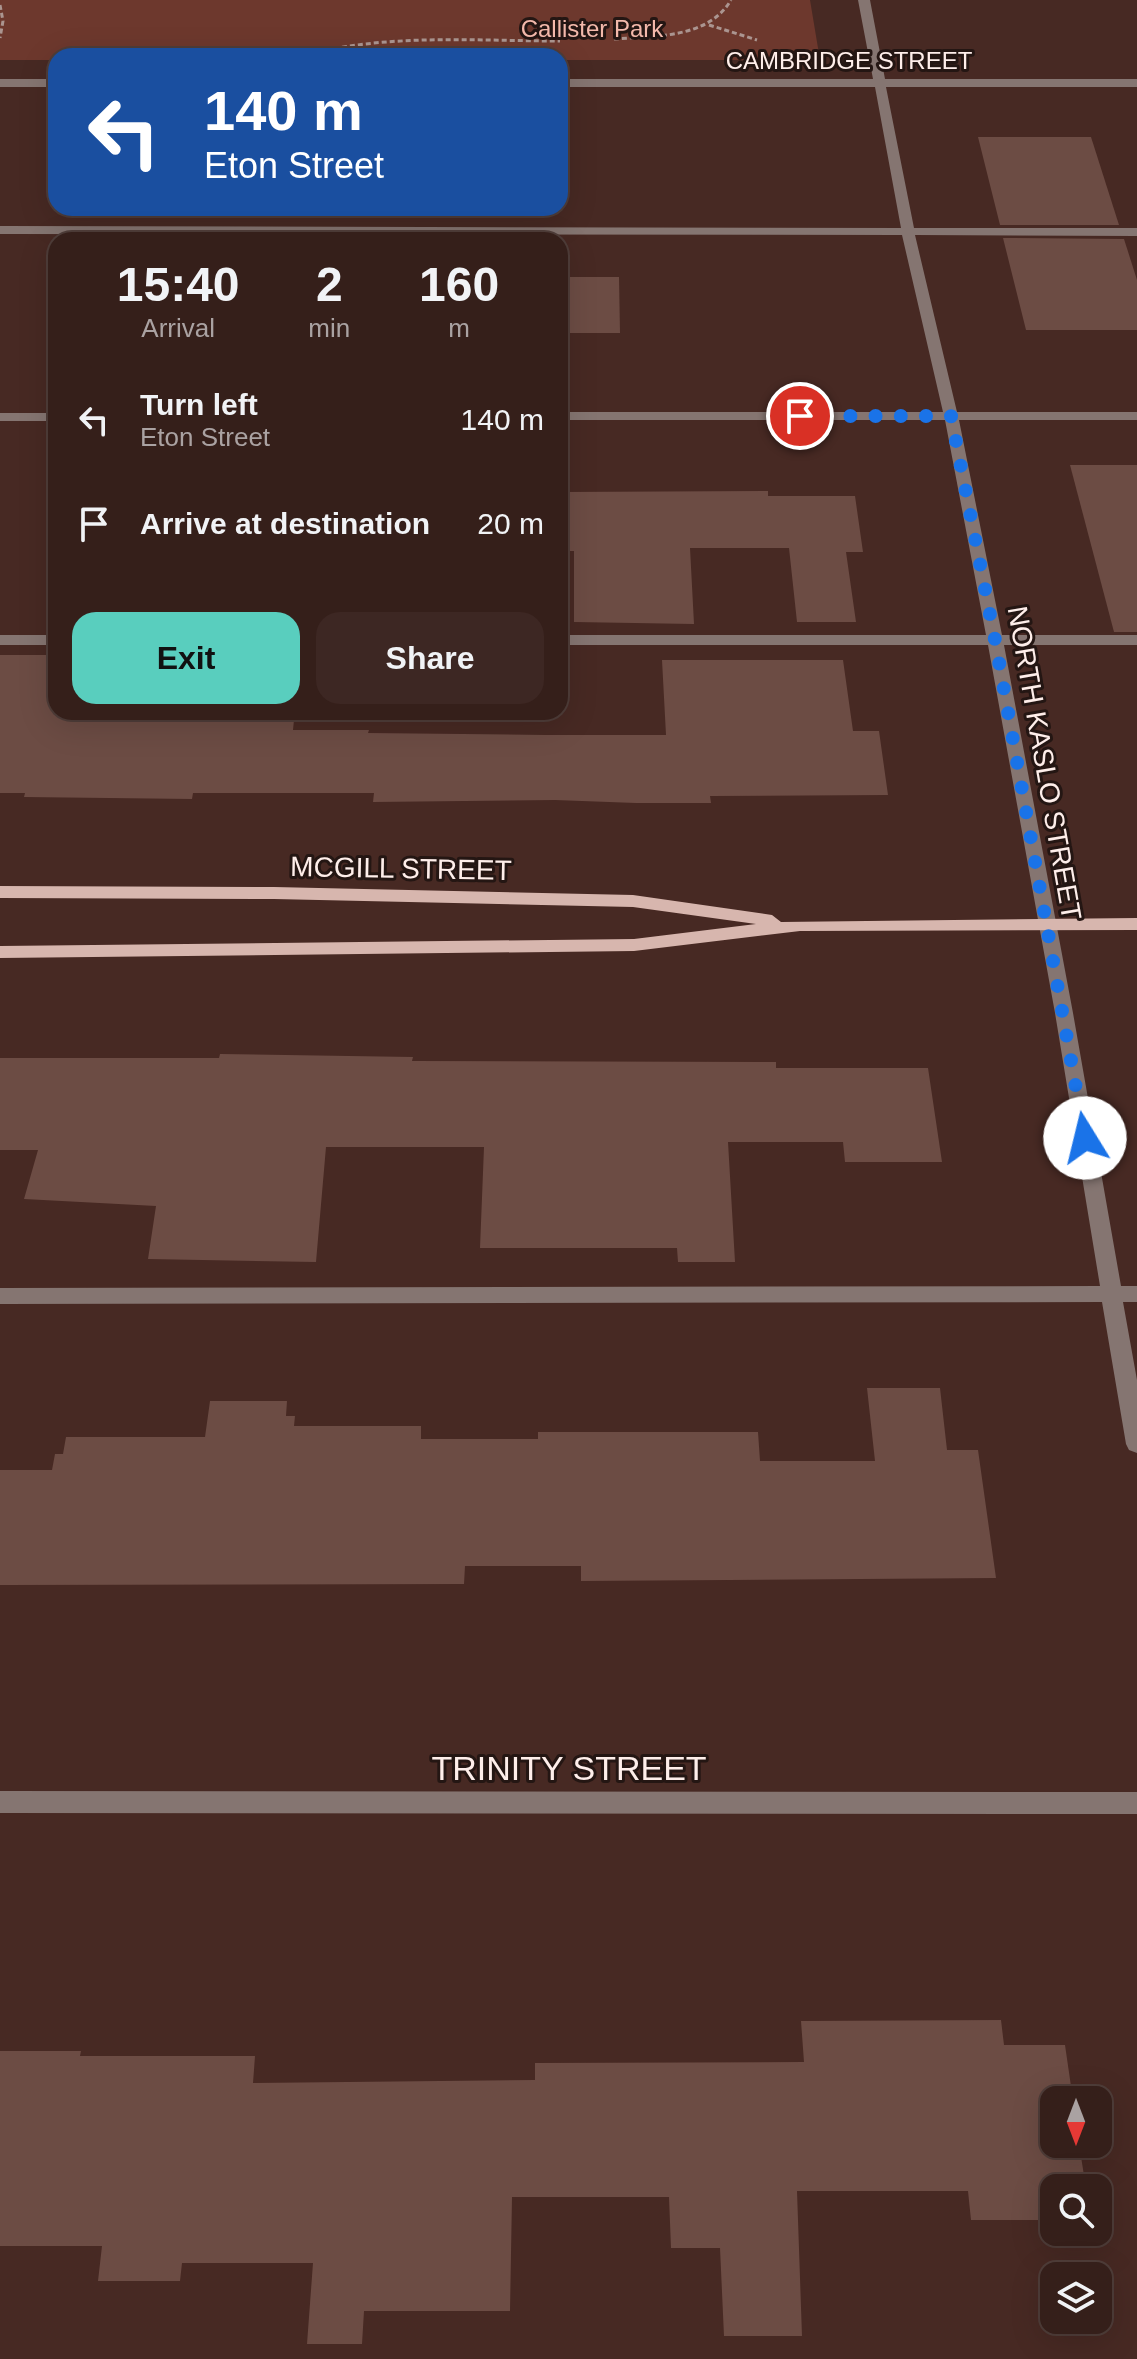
<!DOCTYPE html>
<html lang="en">
<head>
<meta charset="utf-8">
<style>
	:root { --surface:#351f1a; --page:#3d2723; --text:#f1f3f6; --muted:#aaa2a2; --line:#4f3d39; --accent:#59cebe }
	body { margin:0; font-family:Arial,sans-serif; background:var(--page); color:var(--text); height:100vh; display:flex; flex-direction:column; font-size:30px; white-space:nowrap }
	* { box-sizing:border-box; margin:0 }
	p { font-size:26px; color:var(--muted) }
	.icon { flex:none; width:44px; height:44px; fill:none; stroke:currentColor; stroke-width:2; stroke-linecap:round; stroke-linejoin:round }
	.map { position:relative; flex:1; overflow:hidden }
	.details { position:absolute; left:48px; top:232px; width:520px; height:488px; display:flex; flex-direction:column; background:var(--surface); border-radius:24px; box-shadow:0 8px 32px #0002,0 0 0 2px var(--line) }
	.details>* { flex:none }
	.hud { position:absolute; left:48px; top:48px; width:520px; height:168px; border-radius:24px; box-shadow:0 8px 32px #0002,0 0 0 2px var(--line); background:#1a4fa0; color:#fff; overflow:hidden }
	.needle { width:52px; rotate:180deg }
	.fabs { position:absolute; left:1040px; top:2086px; display:grid; gap:16px }
	.fabs a { display:grid; place-items:center; width:72px; height:72px; border-radius:16px; background:var(--surface); box-shadow:0 8px 32px #0002,0 0 0 2px var(--line); font-size:40px }
	.pin { position:absolute; display:grid; place-items:center; width:68px; height:68px; color:#fff; margin:-34px; border:4px solid #fff; border-radius:50%; box-shadow:0 2px 8px #0007 }
	.me { position:absolute; width:88px; margin:-44px; rotate:351deg; stroke-linejoin:round; filter:drop-shadow(0 0 6px #0008) }
	.turn { display:flex; align-items:center; gap:28px; height:168px; padding:0 24px; font-size:36px }
	.turn .icon { width:104px; height:104px; stroke-width:2.5 }
	.turn b { display:block; font-size:56px; line-height:68px }
	.eta { display:flex; justify-content:space-evenly; align-items:center; height:136px; text-align:center }
	.eta b { font-size:48px; font-weight:700; line-height:56px }
	.cta { display:flex; gap:16px; margin-top:auto; padding:16px 24px }
	.cta a { flex:1; height:92px; border-radius:24px; background:var(--accent); color:#111; font-size:32px; font-weight:700; line-height:92px; text-align:center }
	.cta a+a { background:var(--page); color:var(--text) }
	ul { padding:0; list-style:none }
	li { display:flex; align-items:center; gap:24px; height:104px; padding:0 24px }
	li div { flex:1 }
	li b { display:block; font-size:30px }
	li em { font-style:normal }
	.map>svg:first-child { display:block }
</style>
</head>
<body>
<div class="map">
<svg width="1137" height="2359" viewBox="0 0 1137 2359">
	<rect width="100%" height="100%" fill="#472923"/>
	<polygon fill="#6d382d" points="0,0 810,0 820,60 560,60 560,56 56,56 56,60 0,60"/>
	<g fill="#6c4c44">
		<polygon points="978,137 1091,137 1119,225 1000,225"/>
		<polygon points="1003,238 1124,239 1137,280 1137,330 1026,330"/>
		<polygon points="560,277 619,277 620,333 560,333"/>
		<polygon points="1070,465 1137,465 1137,632 1114,632"/>
		<polygon points="768,491 768,496 855,496 863,552 846,552 856,622 797,622 789,548 690,548 694,624 574,622 574,551 560,551 560,492"/>
		<polygon points="0,655 56,655 56,712 126,712 125,720 294,720 293,730 369,730 368,733 546,735 666,735 662,660 843,660 853,731 879,731 888,795 710,796 711,803 636,803 555,800 373,802 374,793 193,793 192,799 24,797 25,793 0,793"/>
		<polygon points="220,1054 413,1057 412,1061 776,1062 776,1068 928,1068 942,1162 845,1162 843,1142 728,1142 735,1262 678,1262 677,1248 480,1248 484,1147 326,1147 316,1262 148,1259 156,1206 24,1199 38,1150 0,1150 0,1058 219,1058"/>
		<polygon points="867,1388 940,1388 947,1450 978,1450 996,1578 581,1581 581,1566 465,1566 464,1584 0,1585 0,1470 52,1470 55,1454 63,1454 66,1437 205,1437 210,1401 287,1401 286,1416 295,1416 294,1426 421,1426 421,1439 538,1439 538,1432 758,1432 760,1461 875,1461"/>
		<polygon points="1001,2020 1004,2045 1065,2045 1073,2100 1054,2100 1054,2144 1079,2144 1086,2188 1054,2188 1054,2220 971,2220 968,2191 797,2191 802,2336 724,2336 720,2248 671,2248 669,2197 512,2197 510,2311 364,2311 362,2344 307,2344 313,2263 182,2263 180,2281 98,2281 102,2246 0,2246 0,2051 81,2051 80,2056 255,2056 253,2083 535,2080 535,2063 804,2062 801,2021"/>
	</g>
	<g fill="none" stroke-linecap="round" stroke-linejoin="round">
		<g stroke="#ab9590" stroke-width="3" stroke-dasharray="5 3" stroke-linecap="butt">
			<polyline points="0,5 3,21 0,38"/>
			<polyline points="709,25 757,40"/>
			<path d="M614,39C654,36 708,39 731,0"/>
			<path d="M303,56C385,33 475,41 560,41"/>
		</g>
		<g fill="#857571" fill-rule="evenodd">
			<polygon points="858,0 870,0 885,79 1137,79 1137,87 886,87 914,228 1137,228 1137,236 915,235 957,412 1137,412 1137,420 959,420 1002,635 1137,635 1137,645 1004,645 1073,1013 1121,1286 1137,1286 1137,1302 1123,1302 1137,1380 1137,1453 1129,1450 1126,1444 1102,1302 0,1304 0,1288 1100,1286 1055,1013 988,645 560,645 560,635 986,635 945,420 560,420 560,412 943,412 902,235 0,234 0,226 901,228 875,87 560,87 560,79 873,79"/>
			<rect x="0" y="79" width="56" height="8"/>
			<rect x="0" y="413" width="56" height="8"/>
			<rect x="0" y="635" width="56" height="10"/>
			<polygon points="0,1791 1137,1792 1137,1814 0,1813"/>
		</g>
		<polygon fill="#d7b6ae" fill-rule="evenodd" points="0,886 274,887 633,895 772,915 781,922 1137,918 1137,930 800,931 634,951 0,958 0,946 634,939 756,924 633,907 274,899 0,898"/>
	</g>
	<g fill="none" stroke-linecap="round" stroke-linejoin="round">
		<polyline stroke="#1a73e8" stroke-width="14" stroke-dasharray="0 25.2" points="800,416 951,416 995,640 1085,1138"/>
	</g>
	<g text-anchor="middle" stroke-width="6" stroke-linejoin="round" paint-order="stroke">
		<g font-size="24" fill="#f4b9ab" stroke="#241613">
			<text x="592" y="37">Callister Park</text>
		</g>
		<g font-size="24" fill="#feeeea" stroke="#241613">
			<text x="849" y="69">CAMBRIDGE STREET</text>
		</g>
		<g font-size="28" fill="#feeeea" stroke="#241613">
			<text transform="translate(1045 763) rotate(80)" y="10">NORTH KASLO STREET</text>
			<text transform="translate(401 868) rotate(1)" y="10">MCGILL STREET</text>
		</g>
		<g font-size="34" fill="#feeeea" stroke="#241613">
			<text x="569" y="1780">TRINITY STREET</text>
		</g>
	</g>
</svg>
<div class="fabs">
<a><svg class="needle" viewBox="-14 -14 28 28"><path d="M0-13l5 13h-10z" fill="#e53935"/><path d="M0 13l5-13h-10z" fill="#aaa2a2"/></svg></a>
<a><svg class="icon" aria-label="search" viewBox="0 0 24 24"><circle cx="10" cy="10" r="6"/><path d="M15 15l6 6"/></svg></a>
<a><svg class="icon" aria-label="layers" viewBox="0 0 24 24"><path d="M12 4l9 5-9 5-9-5zM3 14l9 5 9-5"/></svg></a>
</div>
<div class="pin" style="left:800px;top:416px;background:#d93025"><svg class="icon" aria-label="arrive" viewBox="0 0 24 24"><path d="M6 21V4h12l-3 4 3 4H6"/></svg></div>
<svg class="me" style="left:1085px;top:1138px" viewBox="-20 -20 40 40"><circle r="19" fill="#fff"/><path d="M0-13L10 11 0 6-10 11z" fill="#1a73e8"/></svg>
<div class="hud">
<div class="turn"><svg class="icon" aria-label="left" viewBox="0 0 24 24"><path d="M17 20v-9H6M10 6l-5 5 5 5"/></svg><div><b>140 m</b>Eton Street</div></div>
</div>
<section class="details">
<div class="eta">
<div><b>15:40</b><p>Arrival</p></div>
<div><b>2</b><p>min</p></div>
<div><b>160</b><p>m</p></div>
</div>
<ul>
<li><svg class="icon" aria-label="left" viewBox="0 0 24 24"><path d="M17 20v-9H6M10 6l-5 5 5 5"/></svg><div><b>Turn left</b><p>Eton Street</p></div><em>140 m</em></li>
<li><svg class="icon" aria-label="arrive" viewBox="0 0 24 24"><path d="M6 21V4h12l-3 4 3 4H6"/></svg><div><b>Arrive at destination</b></div><em>20 m</em></li>
</ul>
<div class="cta"><a>Exit</a><a>Share</a></div>
</section>
</div>
</body>
</html>
